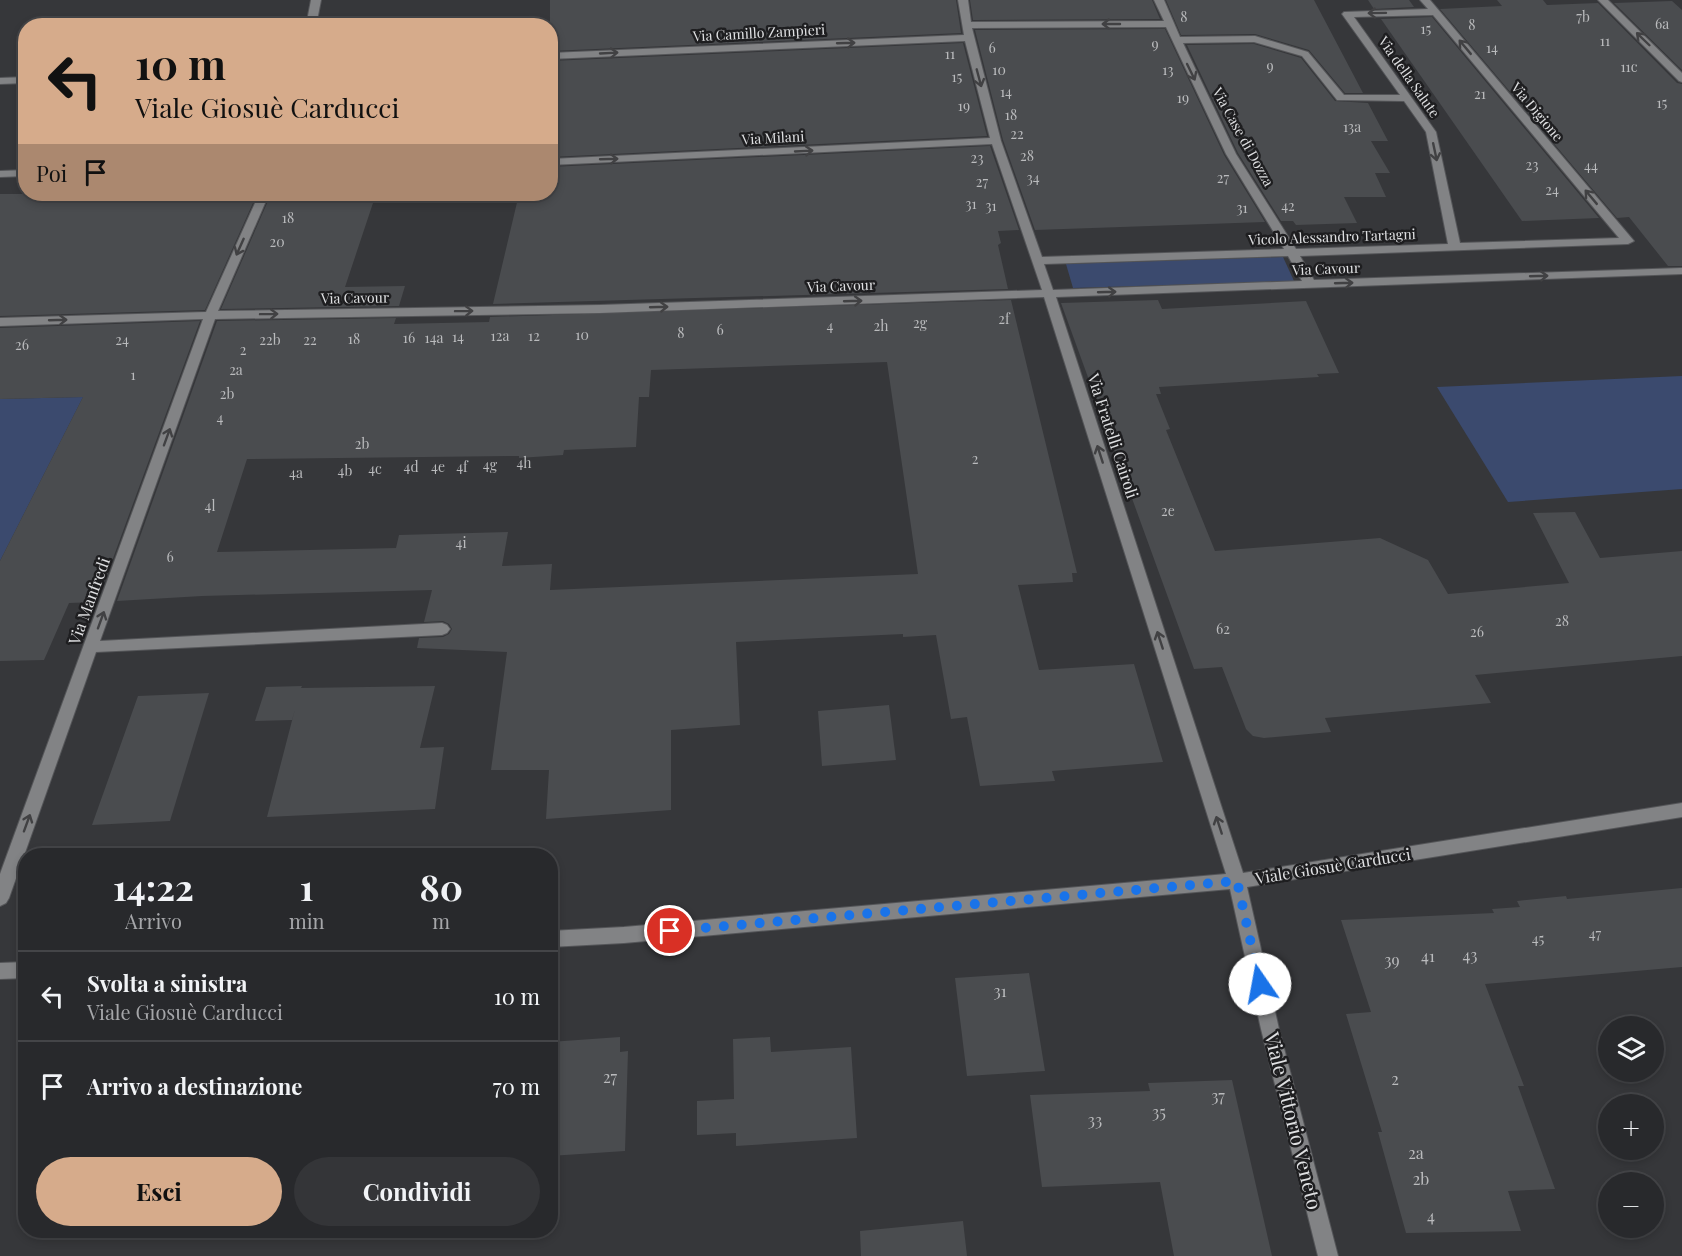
<!DOCTYPE html>
<html lang="it">
<head>
<meta charset="utf-8">
<style>
	:root { --surface:#28292c; --page:#343538; --text:#f1f3f6; --muted:#a5a6a9; --line:#444548; --accent:#d6ab8b }
	body { margin:0; font-family:"Playfair Display",serif; background:var(--page); color:var(--text); height:100vh; display:flex; flex-direction:column; font-size:22px; white-space:nowrap }
	* { box-sizing:border-box; margin:0 }
	p { font-size:20px; color:var(--muted) }
	.icon { flex:none; width:33px; height:33px; fill:none; stroke:currentColor; stroke-width:2; stroke-linecap:round; stroke-linejoin:round }
	.map { position:relative; flex:1; overflow:hidden }
	.side { position:absolute; left:18px; top:848px; width:540px; height:390px; display:flex; flex-direction:column; background:var(--surface); border-radius:24px; box-shadow:0 3px 9px #0003,0 0 0 2px var(--line) }
	.side>* { flex:none }
	.top-card { position:absolute; left:18px; top:18px; width:540px; height:183px; border-radius:24px; box-shadow:0 3px 9px #0003,0 0 0 2px var(--line); background:#d6ab8b; color:#111; overflow:hidden }
	.fabs { position:absolute; left:1598px; top:1016px; display:grid; gap:12px }
	.fabs a { display:grid; place-items:center; width:66px; height:66px; border-radius:50%; background:var(--surface); box-shadow:0 3px 9px #0003,0 0 0 2px var(--line); font-size:30px }
	.pin { position:absolute; display:grid; place-items:center; width:51px; height:51px; color:#fff; margin:-26px; border:3px solid #fff; border-radius:50%; box-shadow:0 2px 6px #0007 }
	.me { position:absolute; width:66px; margin:-33px; rotate:348deg; stroke-linejoin:round; filter:drop-shadow(0 0 4px #0008) }
	.turn { display:flex; align-items:center; gap:21px; height:126px; padding:0 18px; font-size:27px }
	.turn .icon { width:78px; height:78px; stroke-width:2.5 }
	.turn b { display:block; font-size:42px; line-height:51px }
	.then { display:flex; align-items:center; height:57px; padding:0 18px; background:#0003; gap:12px; font-size:22px }
	.eta { display:flex; justify-content:space-evenly; align-items:center; height:102px; text-align:center }
	.eta b { font-size:36px; font-weight:700; line-height:42px }
	.primary-button { display:flex; gap:12px; margin-top:auto; padding:12px 18px }
	.primary-button a { flex:1; height:69px; border-radius:36px; background:var(--accent); color:#111; font-size:24px; font-weight:700; line-height:69px; text-align:center }
	.primary-button a+a { background:var(--page); color:var(--text) }
	ul { padding:0; list-style:none }
	li { display:flex; align-items:center; gap:18px; height:90px; padding:0 18px; border-top:2px solid var(--line) }
	li div { flex:1 }
	li b { display:block; font-size:22px }
	li em { font-style:normal }
	.map>svg:first-child { display:block }
</style>
</head>
<body>
<div class="map">
<svg width="1682" height="1256" viewBox="0 0 1682 1256">
	<rect width="100%" height="100%" fill="#36373a"/>
	<g fill="#3b4a6e">
		<polygon points="1283,257 1294,281 1073,288 1066,264"/>
		<polygon points="1682,376 1682,489 1508,502 1437,387"/>
		<polygon points="83,397 0,561 0,399"/>
	</g>
	<g fill="#4a4c4f" fill-rule="evenodd">
		<polygon points="550,0 956,0 961,33 550,51"/>
		<polygon points="970,0 1152,0 1160,19 973,20"/>
		<polygon points="1166,0 1314,0 1363,93 1345,93 1309,50 1255,34 1181,35"/>
		<polygon points="1368,0 1409,0 1414,7 1374,9"/>
		<polygon points="1497,0 1543,0 1547,5 1598,3 1677,83 1682,84 1682,266 1668,266 1629,217 1617,218 1440,9 1502,6"/>
		<polygon points="1672,1 1682,10 1682,70 1614,3"/>
		<polygon points="1432,17 1599,218 1522,221 1381,19"/>
		<polygon points="1165,29 1224,155 1265,222 1035,230 1003,140 975,30"/>
		<polygon points="963,43 987,136 550,157 550,61"/>
		<polygon points="1254,44 1301,58 1335,101 1368,103 1388,141 1371,141 1390,173 1375,173 1386,197 1344,197 1357,223 1296,225 1293,221 1281,221 1238,153 1187,45"/>
		<polygon points="990,146 1019,230 998,231 1001,243 998,245 1008,289 493,304 519,194 550,194 550,167"/>
		<polygon points="0,194 257,194 205,310 0,316"/>
		<polygon points="271,194 376,194 345,287 405,286 399,306 221,309"/>
		<path d="M1011,300L1077,573H1072L1073,582L1018,585L1039,670L1134,664L1163,762L1052,771L1055,781L980,786L967,717L951,719L936,635L903,637V634L736,642L740,725L671,730V810L546,819L549,770H491L507,652L417,648L419,638L443,637L449,634L452,629L449,624L443,621L424,622L432,590L202,596L117,601L217,321L396,318L394,324L489,322L490,317ZM887,362L918,574L550,590L552,564L502,566L508,532L399,535L396,548L217,552L247,459L519,456V458L563,455L564,450L636,447L639,397H649L651,370Z"/>
		<polygon points="1158,300 1162,309 1306,301 1339,373 1317,374 1319,377 1159,387 1161,394 1156,394 1170,429 1166,430 1215,551 1380,538 1428,560 1448,594 1569,583 1533,513 1575,512 1600,558 1682,551 1682,656 1475,675 1491,703 1325,718 1331,732 1264,738 1253,736 1246,729 1222,667 1194,669 1061,303"/>
		<polygon points="200,321 97,602 69,603 44,660 0,661 0,561 83,397 0,399 0,328"/>
		<polygon points="302,686 301,688 435,686 420,748 444,747 435,809 267,817 295,709 292,720 255,721 266,687"/>
		<polygon points="209,693 170,821 92,825 138,696"/>
		<polygon points="889,705 896,760 822,766 818,711"/>
		<polygon points="1682,888 1682,967 1485,984 1524,1086 1518,1086 1555,1189 1508,1191 1521,1231 1406,1233 1378,1132 1382,1132 1346,1014 1371,1012 1341,920 1494,913 1492,909 1520,907 1517,901 1566,896 1567,899"/>
		<polygon points="1029,973 1045,1071 967,1076 955,978"/>
		<polygon points="620,1037 620,1052 628,1051 625,1151 550,1156 550,1042"/>
		<polygon points="770,1037 771,1052 851,1047 857,1138 736,1146 736,1133 697,1135 697,1101 734,1099 733,1039"/>
		<polygon points="1232,1080 1272,1256 1174,1256 1160,1182 1042,1187 1030,1095 1150,1091 1148,1083"/>
		<polygon points="963,1221 967,1256 861,1256 860,1231"/>
	</g>
	<g fill="none" stroke-linecap="round" stroke-linejoin="round">
		<defs>
			<g id="minor">
				<polygon points="311,0 321,0 316,26 306,26"/>
				<path d="M958,0H968L971,22L1164,21L1154,0H1164L1180,37L1255,36L1308,52L1344,95H1400L1342,14L1344,12L1428,9L1420,0H1430L1634,241L1628,244L1300,256L1314,280L1682,268V274L1056,297L1243,873L1682,803V817L1247,887L1279,1029L1338,1256H1318L1261,1029L1230,889L624,943L550,947V931L624,927L1226,874L1044,297L600,313L215,319L100,641L442,623L447,625L450,629L447,633L442,635L96,652L9,898L6,903L0,906V874L203,319L0,326V318L206,312L259,194H269L218,311L600,305L1042,290L992,144L550,165V159L990,138L965,41L550,59V53L964,35ZM1433,15L1619,238L1460,243L1436,132L1354,17ZM1166,27L1226,154L1284,249L1042,257L1001,141L972,28ZM1254,42L1302,56L1337,100L1404,101L1426,132L1448,244L1296,249L1236,154L1183,43ZM1288,256L1302,281L1053,290L1044,264Z"/>
				<polygon points="1598,0 1608,0 1682,73 1682,82 1679,81"/>
				<polygon points="26,77 26,83 0,84 0,78"/>
				<polygon points="26,170 26,176 0,177 0,171"/>
				<polygon points="26,962 26,978 0,979 0,963"/>
			</g>
		</defs>
		<use href="#minor" stroke="#545558" stroke-width="2"/>
		<use href="#minor" fill="#828385" fill-rule="evenodd"/>
	</g>
	<defs><path id="oneway-shaft" d="M-6 0H5M1.5-3L5.5 0L1.5 3" fill="none" stroke-width="1.6" stroke-linecap="round" stroke-linejoin="round" transform="scale(1.5)"/></defs>
	<g stroke="#414143">
		<use href="#oneway-shaft" transform="translate(1377 13) rotate(179)"/>
		<use href="#oneway-shaft" transform="translate(1111 24) rotate(180)"/>
		<use href="#oneway-shaft" transform="translate(1643 39) rotate(-136)"/>
		<use href="#oneway-shaft" transform="translate(846 43) rotate(-2)"/>
		<use href="#oneway-shaft" transform="translate(1465 47) rotate(-130)"/>
		<use href="#oneway-shaft" transform="translate(609 53) rotate(-3)"/>
		<use href="#oneway-shaft" transform="translate(1191 72) rotate(64)"/>
		<use href="#oneway-shaft" transform="translate(979 78) rotate(75)"/>
		<use href="#oneway-shaft" transform="translate(804 151) rotate(-3)"/>
		<use href="#oneway-shaft" transform="translate(1435 152) rotate(78)"/>
		<use href="#oneway-shaft" transform="translate(609 159) rotate(-2)"/>
		<use href="#oneway-shaft" transform="translate(1591 197) rotate(-130)"/>
		<use href="#oneway-shaft" transform="translate(240 247) rotate(114)"/>
		<use href="#oneway-shaft" transform="translate(1539 276) rotate(-2)"/>
		<use href="#oneway-shaft" transform="translate(1344 283) rotate(-2)"/>
		<use href="#oneway-shaft" transform="translate(1107 292) rotate(-2)"/>
		<use href="#oneway-shaft" transform="translate(853 301) rotate(-2)"/>
		<use href="#oneway-shaft" transform="translate(659 307) rotate(-2)"/>
		<use href="#oneway-shaft" transform="translate(464 311) rotate(-1)"/>
		<use href="#oneway-shaft" transform="translate(269 314) rotate(-1)"/>
		<use href="#oneway-shaft" transform="translate(58 320) rotate(-2)"/>
		<use href="#oneway-shaft" transform="translate(167 437) rotate(-70)"/>
		<use href="#oneway-shaft" transform="translate(1100 454) rotate(-108)"/>
		<use href="#oneway-shaft" transform="translate(101 620) rotate(-70)"/>
		<use href="#oneway-shaft" transform="translate(1160 640) rotate(-108)"/>
		<use href="#oneway-shaft" transform="translate(27 823) rotate(-70)"/>
		<use href="#oneway-shaft" transform="translate(1219 825) rotate(-108)"/>
	</g>
	<g fill="none" stroke-linecap="round" stroke-linejoin="round">
		<polyline stroke="#1a73e8" stroke-width="10" stroke-dasharray="0 18" points="670,931 1237,881 1260,984"/>
	</g>
	<g text-anchor="middle" stroke-width="5" stroke-linejoin="round" paint-order="stroke">
		<g font-size="14" fill="#babbbd">
			<text x="1184" y="22">8</text>
			<text x="1583" y="22">7b</text>
			<text x="1662" y="29">6a</text>
			<text x="1472" y="30">8</text>
			<text x="1426" y="34">15</text>
			<text x="1605" y="46">11</text>
			<text x="1155" y="49">9</text>
			<text x="992" y="53">6</text>
			<text x="1492" y="53">14</text>
			<text x="950" y="59">11</text>
			<text x="1270" y="71">9</text>
			<text x="1629" y="72">11c</text>
			<text x="999" y="75">10</text>
			<text x="1168" y="75">13</text>
			<text x="957" y="82">15</text>
			<text x="1006" y="97">14</text>
			<text x="1480" y="99">21</text>
			<text x="1183" y="103">19</text>
			<text x="1662" y="108">15</text>
			<text x="964" y="111">19</text>
			<text x="1011" y="120">18</text>
			<text x="1352" y="132">13a</text>
			<text x="1017" y="139">22</text>
			<text x="1027" y="161">28</text>
			<text x="977" y="163">23</text>
			<text x="1532" y="170">23</text>
			<text x="1591" y="171">44</text>
			<text x="1033" y="183">34</text>
			<text x="1223" y="183">27</text>
			<text x="982" y="187">27</text>
			<text x="1552" y="195">24</text>
			<text x="971" y="209">31</text>
			<text x="991" y="211">31</text>
			<text x="1288" y="211">42</text>
			<text x="1242" y="213">31</text>
			<text x="288" y="223">18</text>
			<text x="277" y="247">20</text>
			<text x="1004" y="324">2f</text>
			<text x="920" y="328">2g</text>
			<text x="830" y="331">4</text>
			<text x="881" y="331">2h</text>
			<text x="720" y="335">6</text>
			<text x="681" y="338">8</text>
			<text x="582" y="340">10</text>
			<text x="500" y="341">12a</text>
			<text x="534" y="341">12</text>
			<text x="458" y="342">14</text>
			<text x="409" y="343">16</text>
			<text x="434" y="343">14a</text>
			<text x="354" y="344">18</text>
			<text x="122" y="345">24</text>
			<text x="270" y="345">22b</text>
			<text x="310" y="345">22</text>
			<text x="22" y="350">26</text>
			<text x="243" y="355">2</text>
			<text x="236" y="375">2a</text>
			<text x="133" y="380">1</text>
			<text x="227" y="399">2b</text>
			<text x="220" y="423">4</text>
			<text x="362" y="449">2b</text>
			<text x="975" y="464">2</text>
			<text x="524" y="468">4h</text>
			<text x="490" y="470">4g</text>
			<text x="411" y="472">4d</text>
			<text x="438" y="472">4e</text>
			<text x="462" y="472">4f</text>
			<text x="375" y="474">4c</text>
			<text x="345" y="476">4b</text>
			<text x="296" y="478">4a</text>
			<text x="210" y="511">4l</text>
			<text x="1168" y="516">2e</text>
			<text x="461" y="548">4i</text>
			<text x="170" y="562">6</text>
			<text x="1562" y="626">28</text>
			<text x="1223" y="634">62</text>
			<text x="1477" y="637">26</text>
			<text x="1595" y="939">47</text>
			<text x="1538" y="944">45</text>
		</g>
		<g font-size="14" fill="#dfe0e2" stroke="#1e1e20">
			<text transform="translate(759 33) rotate(-3)" y="5">Via Camillo Zampieri</text>
			<text transform="translate(1409 77) rotate(55)" y="5">Via della Salute</text>
			<text transform="translate(1537 112) rotate(50)" y="5">Via Digione</text>
			<text transform="translate(1243 137) rotate(61)" y="5">Via Case di Dozza</text>
			<text transform="translate(773 138) rotate(-3)" y="5">Via Milani</text>
			<text transform="translate(1332 237) rotate(-2)" y="5">Vicolo Alessandro Tartagni</text>
			<text transform="translate(1326 269) rotate(-2)" y="5">Via Cavour</text>
			<text transform="translate(841 286) rotate(-2)" y="5">Via Cavour</text>
			<text transform="translate(355 298) rotate(-1)" y="5">Via Cavour</text>
		</g>
		<g font-size="16" fill="#dfe0e2" stroke="#1e1e20">
			<text transform="translate(1113 436) rotate(72)" y="6">Via Fratelli Cairoli</text>
			<text transform="translate(89 601) rotate(-70)" y="6">Via Manfredi</text>
			<text transform="translate(1333 866) rotate(-9)" y="6">Viale Giosuè Carducci</text>
		</g>
		<g font-size="16" fill="#babbbd">
			<text x="1470" y="961">43</text>
			<text x="1428" y="962">41</text>
			<text x="1392" y="966">39</text>
			<text x="1000" y="997">31</text>
			<text x="610" y="1083">27</text>
			<text x="1395" y="1085">2</text>
			<text x="1218" y="1102">37</text>
			<text x="1159" y="1118">35</text>
			<text x="1095" y="1126">33</text>
			<text x="1416" y="1159">2a</text>
			<text x="1421" y="1185">2b</text>
			<text x="1431" y="1222">4</text>
		</g>
		<g font-size="20" fill="#dfe0e2" stroke="#1e1e20">
			<text transform="translate(1293 1121) rotate(76)" y="7">Viale Vittorio Veneto</text>
		</g>
	</g>
</svg>
<div class="fabs">
<a><svg class="icon" aria-label="layers" viewBox="0 0 24 24"><path d="M12 4l9 5-9 5-9-5zM3 14l9 5 9-5"/></svg></a>
<a>+</a>
<a>−</a>
</div>
<div class="pin" style="left:670px;top:931px;background:#d93025"><svg class="icon" aria-label="arrive" viewBox="0 0 24 24"><path d="M6 21V4h12l-3 4 3 4H6"/></svg></div>
<svg class="me" style="left:1260px;top:984px" viewBox="-20 -20 40 40"><circle r="19" fill="#fff"/><path d="M0-13L10 11 0 6-10 11z" fill="#1a73e8"/></svg>
<div class="top-card">
<div class="turn"><svg class="icon" aria-label="left" viewBox="0 0 24 24"><path d="M17 20v-9H6M10 6l-5 5 5 5"/></svg><div><b>10 m</b>Viale Giosuè Carducci</div></div>
<div class="then">Poi<svg class="icon" aria-label="arrive" viewBox="0 0 24 24"><path d="M6 21V4h12l-3 4 3 4H6"/></svg></div>
</div>
<section class="side">
<div class="eta">
<div><b>14:22</b><p>Arrivo</p></div>
<div><b>1</b><p>min</p></div>
<div><b>80</b><p>m</p></div>
</div>
<ul>
<li><svg class="icon" aria-label="left" viewBox="0 0 24 24"><path d="M17 20v-9H6M10 6l-5 5 5 5"/></svg><div><b>Svolta a sinistra</b><p>Viale Giosuè Carducci</p></div><em>10 m</em></li>
<li><svg class="icon" aria-label="arrive" viewBox="0 0 24 24"><path d="M6 21V4h12l-3 4 3 4H6"/></svg><div><b>Arrivo a destinazione</b></div><em>70 m</em></li>
</ul>
<div class="primary-button"><a>Esci</a><a>Condividi</a></div>
</section>
</div>
</body>
</html>
